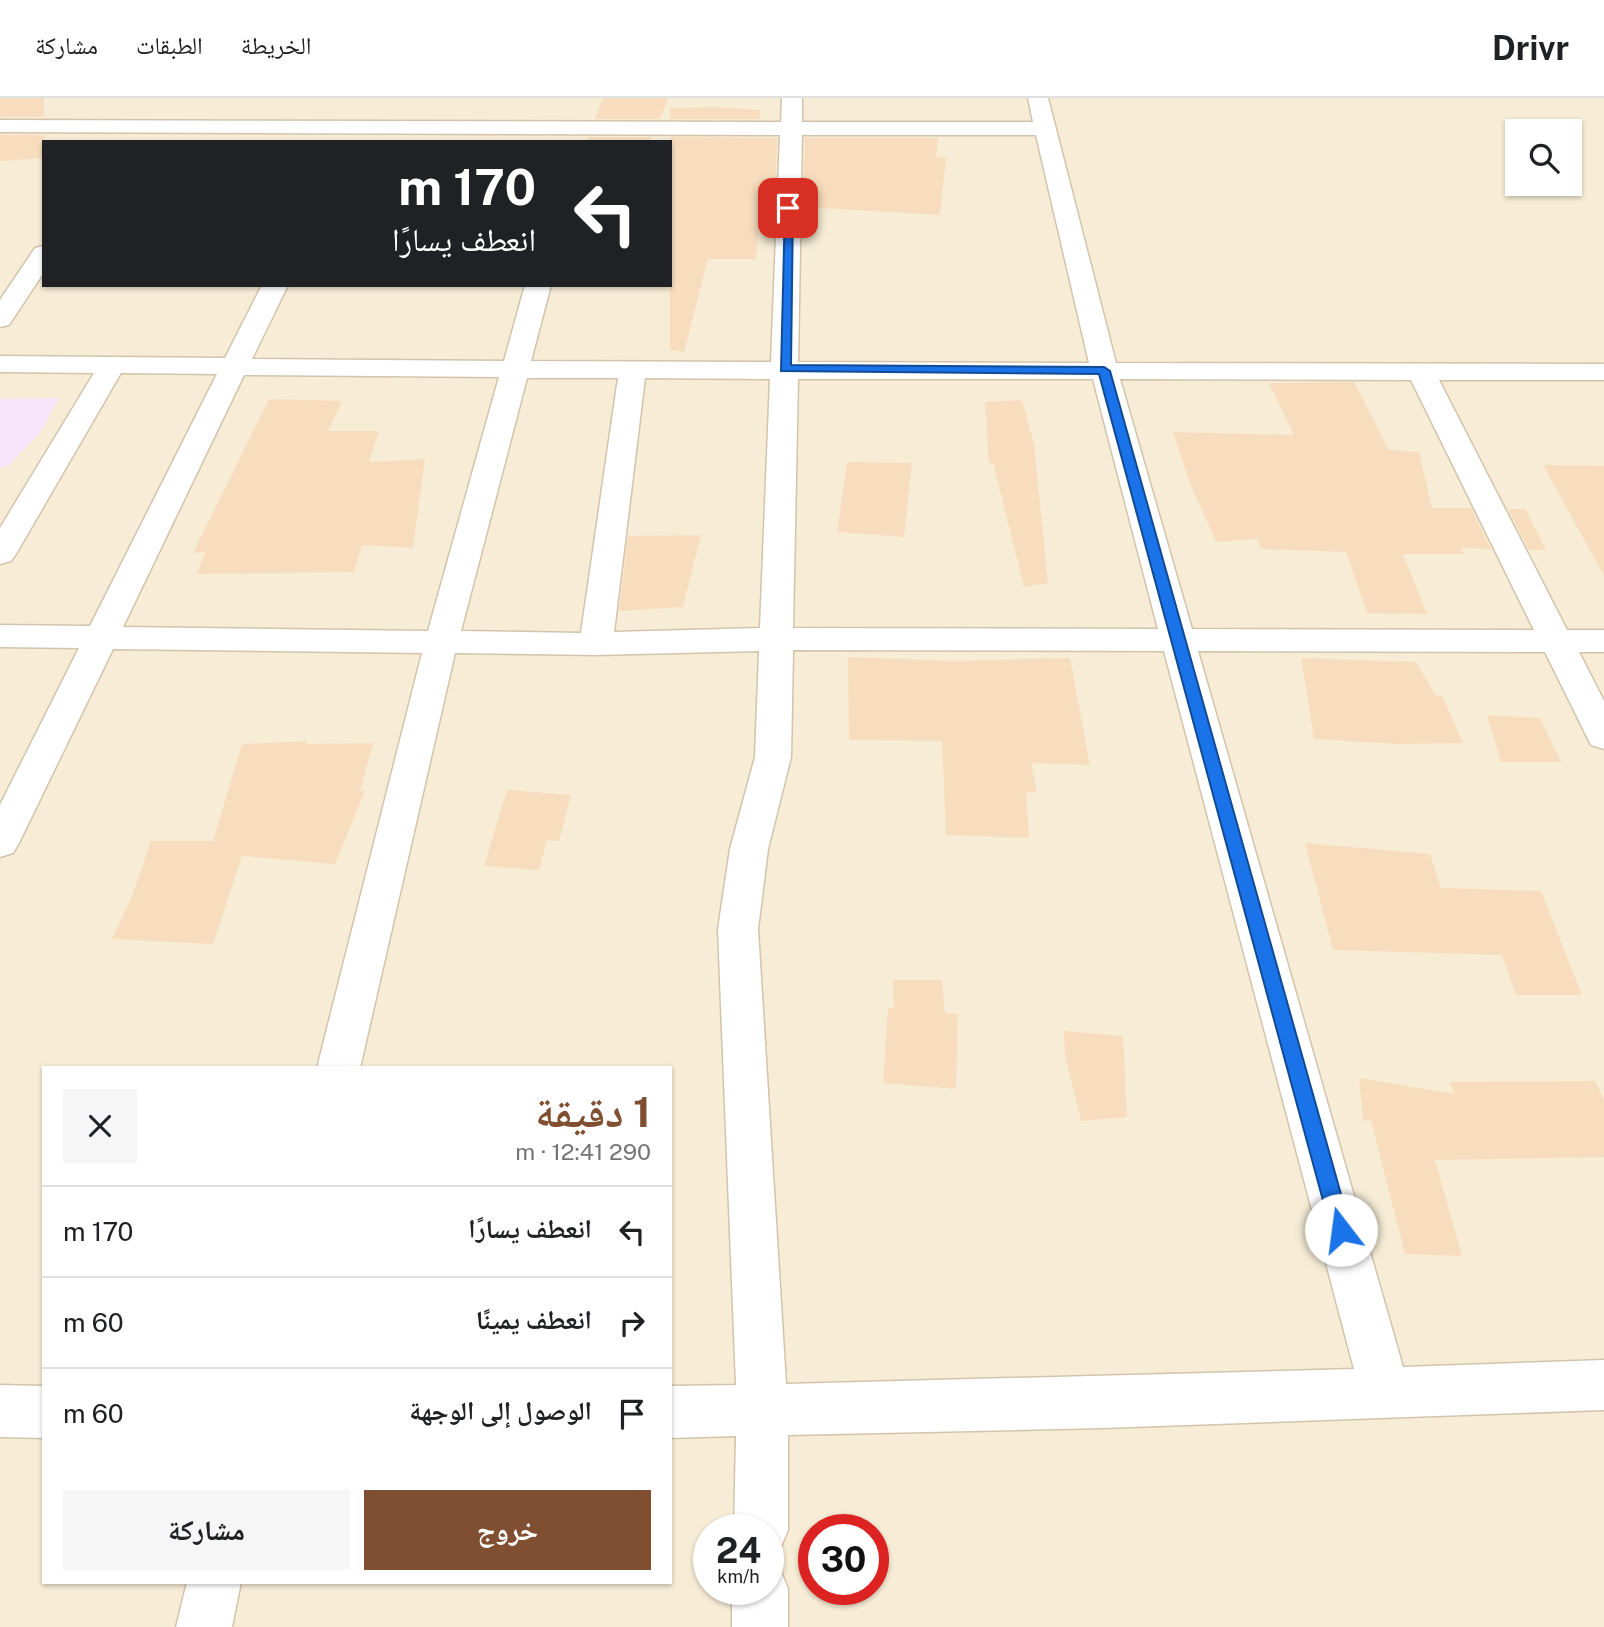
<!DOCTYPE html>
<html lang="ar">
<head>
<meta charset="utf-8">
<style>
	:root { --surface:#fff; --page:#f6f6f6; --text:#202124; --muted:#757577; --line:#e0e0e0; --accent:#804e31 }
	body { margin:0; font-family:"Public Sans","Noto Naskh Arabic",sans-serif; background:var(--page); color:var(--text); direction:rtl; height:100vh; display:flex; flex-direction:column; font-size:26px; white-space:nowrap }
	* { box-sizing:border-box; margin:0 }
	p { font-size:23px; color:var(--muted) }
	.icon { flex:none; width:38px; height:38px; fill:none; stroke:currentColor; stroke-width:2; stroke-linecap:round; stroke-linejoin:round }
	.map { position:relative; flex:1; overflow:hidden; direction:ltr }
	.details { position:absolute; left:42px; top:968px; width:630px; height:518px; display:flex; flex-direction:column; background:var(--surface); border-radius:0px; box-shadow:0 2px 5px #0004; direction:rtl }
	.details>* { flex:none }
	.top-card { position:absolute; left:42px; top:42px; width:630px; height:147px; border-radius:0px; box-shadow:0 2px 5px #0004; direction:rtl; background:#202124; color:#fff; overflow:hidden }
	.buttons { position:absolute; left:1505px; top:21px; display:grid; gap:14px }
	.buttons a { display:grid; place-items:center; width:77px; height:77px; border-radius:0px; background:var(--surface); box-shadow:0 2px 5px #0004; font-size:35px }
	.speed { position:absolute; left:693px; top:1416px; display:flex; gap:14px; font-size:35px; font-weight:700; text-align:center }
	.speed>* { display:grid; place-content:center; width:91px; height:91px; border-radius:50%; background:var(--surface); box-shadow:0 2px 5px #0004; line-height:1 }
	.speed small { font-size:18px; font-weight:400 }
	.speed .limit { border:10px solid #d22; background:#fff; color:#111 }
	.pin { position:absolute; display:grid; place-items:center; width:60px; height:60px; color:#fff; margin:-30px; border-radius:14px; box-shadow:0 4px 10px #0006 }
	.me { position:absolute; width:77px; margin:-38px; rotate:345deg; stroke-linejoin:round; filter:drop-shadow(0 0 5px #0008) }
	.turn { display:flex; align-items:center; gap:24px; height:147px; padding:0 21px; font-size:32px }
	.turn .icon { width:91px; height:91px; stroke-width:2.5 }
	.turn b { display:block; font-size:49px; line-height:60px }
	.round { display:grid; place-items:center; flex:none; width:74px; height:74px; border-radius:0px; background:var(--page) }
	.summary { display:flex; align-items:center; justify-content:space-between; height:119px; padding:0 21px }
	h1 { font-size:42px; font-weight:700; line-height:52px; color:var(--accent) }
	.action { display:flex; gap:14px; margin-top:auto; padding:14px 21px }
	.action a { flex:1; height:80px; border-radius:0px; background:var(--accent); color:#fff; font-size:28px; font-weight:700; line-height:80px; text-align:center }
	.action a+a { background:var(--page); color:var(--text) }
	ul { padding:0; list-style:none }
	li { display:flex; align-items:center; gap:21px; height:91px; padding:0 21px; border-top:2px solid var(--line) }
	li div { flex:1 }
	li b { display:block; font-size:26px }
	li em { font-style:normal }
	header { display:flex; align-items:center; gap:42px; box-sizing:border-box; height:98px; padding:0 35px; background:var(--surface); border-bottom:2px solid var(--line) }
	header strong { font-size:33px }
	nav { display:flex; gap:38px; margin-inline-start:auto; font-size:24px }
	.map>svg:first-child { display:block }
</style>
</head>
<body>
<header>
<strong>Drivr</strong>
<nav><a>الخريطة</a><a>الطبقات</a><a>مشاركة</a></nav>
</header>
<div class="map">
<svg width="1604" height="1529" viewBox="0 0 1604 1529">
	<rect width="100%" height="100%" fill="#fffae9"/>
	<path fill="#f7edd6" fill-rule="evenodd" d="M0,0H1604V1529H0ZM1517,33H1570V86H1517ZM44,44H670V187H44ZM44,970H670V1484H44ZM709,1432H768V1491H709ZM814,1432H873V1491H814Z"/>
	<polygon fill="#f7e5fc" points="59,300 40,335 8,368 0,369 0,301"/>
	<g fill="#f7ddbd">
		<rect x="0" y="0" width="44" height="19"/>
		<polygon points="603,0 668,0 660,21 595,21"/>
		<polygon points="717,9 761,12 760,21 670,21 670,10"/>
		<polygon points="0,37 44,37 44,60 0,63"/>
		<polygon points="588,39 652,39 648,44 587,42"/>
		<polygon points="670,39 777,40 775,108 761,107 756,161 708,161 684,254 670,252"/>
		<polygon points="805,40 938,40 936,59 946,60 940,117 803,109"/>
		<polygon points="1354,284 1389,352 1419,354 1432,410 1471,410 1491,451 1461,450 1464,456 1403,456 1427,516 1367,515 1346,454 1261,451 1258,441 1216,444 1189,383 1173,334 1294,337 1269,285"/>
		<polygon points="269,301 342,303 328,333 379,333 369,364 425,361 413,450 362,447 354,474 197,476 205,454 193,455"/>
		<polygon points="1022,302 1034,346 1048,485 1024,489 993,365 989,365 985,304"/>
		<polygon points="847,364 912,365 904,439 837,434"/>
		<polygon points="1543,367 1604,368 1604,478"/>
		<polygon points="1508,411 1525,411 1546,452 1529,452"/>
		<polygon points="701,437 683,509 619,513 628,438"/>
		<polygon points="848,559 952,563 1070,560 1090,667 1031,665 1037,694 1026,695 1029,740 946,737 942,643 849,642"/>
		<polygon points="1301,560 1416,564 1436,598 1442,597 1463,645 1399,646 1314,641"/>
		<polygon points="1487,617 1540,620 1561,664 1501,664"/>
		<polygon points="307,643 306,646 373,645 360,693 365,693 335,766 242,758 213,846 112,841 132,798 151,743 213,743 242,646"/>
		<polygon points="507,692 571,697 559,743 547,742 539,772 484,768"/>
		<polygon points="1305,745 1430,756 1441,790 1541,793 1582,897 1516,897 1502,857 1333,852"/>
		<polygon points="893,882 942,882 945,915 958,916 956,991 883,985 888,910 894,910"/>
		<polygon points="1064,933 1123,938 1127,1019 1081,1023 1065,958"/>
		<polygon points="1359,980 1454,996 1450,984 1595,983 1604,1002 1604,1059 1435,1062 1462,1158 1405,1156 1371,1023 1363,1022"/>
	</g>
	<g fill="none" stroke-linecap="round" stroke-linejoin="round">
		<defs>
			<g id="street">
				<path d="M782,0H802V24H1033L1028,0H1048L1116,265L1604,266V282H1439L1567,532H1604V554H1579L1604,603V651L1591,647L1545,554L1198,553L1403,1269L1604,1262V1312L1103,1330L788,1337V1432L780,1451L768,1456V1432H734L736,1338L670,1340V1288L736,1287L718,831L730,751L755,659L759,553L596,557L455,555L360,970H317L422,555L113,551L19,745L13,755L0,759V707L79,550L0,549V527L90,528L217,276L121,275L16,456L11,463L0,466V430L94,275L0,274V258L225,260L262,187H288L252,261L504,263L525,187H551L531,263L771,264L780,37L0,34V22L781,24ZM802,37H1036L1089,265L798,264ZM244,277L499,279L428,533L123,529ZM527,280H618L581,535L461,533ZM645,280L770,281L760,530L614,534ZM798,281H1093L1158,531L793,530ZM1120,281L1411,282L1534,532L1192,531ZM793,552L1164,553L1354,1271L786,1286L758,831L768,751L791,659Z"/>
				<polygon points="44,148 44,174 9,227 0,229 0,202 35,150"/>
				<polygon points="0,1287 44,1288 44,1340 0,1339"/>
				<polygon points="768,1467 780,1471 788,1491 788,1529 732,1529 732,1491 768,1491"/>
				<polygon points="187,1484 241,1484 232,1529 176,1529"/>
			</g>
		</defs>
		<use href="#street" stroke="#d3c3ac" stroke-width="3"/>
		<use href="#street" fill="#fff" fill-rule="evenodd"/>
	</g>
	<polygon fill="#1a73e8" stroke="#114b97" stroke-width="2" points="785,108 793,110 791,267 1104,269 1110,273 1351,1132 1348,1138 1341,1141 1334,1138 1331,1132 1099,276 781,273"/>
</svg>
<div class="buttons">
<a><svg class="icon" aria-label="search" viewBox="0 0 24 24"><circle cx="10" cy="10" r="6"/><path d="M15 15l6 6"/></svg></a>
</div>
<div class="speed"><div>24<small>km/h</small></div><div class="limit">30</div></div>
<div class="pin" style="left:788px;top:110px;background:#d93025"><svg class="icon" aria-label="arrive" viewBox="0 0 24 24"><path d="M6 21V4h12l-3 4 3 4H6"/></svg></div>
<svg class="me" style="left:1341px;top:1132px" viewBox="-20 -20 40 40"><circle r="19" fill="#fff"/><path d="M0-13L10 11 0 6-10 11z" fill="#1a73e8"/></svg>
<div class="top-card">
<div class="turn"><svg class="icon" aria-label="left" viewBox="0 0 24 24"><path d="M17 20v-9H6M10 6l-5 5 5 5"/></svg><div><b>170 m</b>انعطف يسارًا</div></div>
</div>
<section class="details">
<div class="summary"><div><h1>1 دقيقة</h1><p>290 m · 12:41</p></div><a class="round"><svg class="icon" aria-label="close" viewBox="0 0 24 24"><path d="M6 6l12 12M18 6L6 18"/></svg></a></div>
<ul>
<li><svg class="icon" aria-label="left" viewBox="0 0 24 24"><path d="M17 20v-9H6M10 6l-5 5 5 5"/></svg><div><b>انعطف يسارًا</b></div><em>170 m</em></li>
<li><svg class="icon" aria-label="right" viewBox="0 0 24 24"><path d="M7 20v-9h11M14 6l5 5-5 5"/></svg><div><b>انعطف يمينًا</b></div><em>60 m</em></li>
<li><svg class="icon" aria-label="arrive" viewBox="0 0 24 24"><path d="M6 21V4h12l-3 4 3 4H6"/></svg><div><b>الوصول إلى الوجهة</b></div><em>60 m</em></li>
</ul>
<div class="action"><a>خروج</a><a>مشاركة</a></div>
</section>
</div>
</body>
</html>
